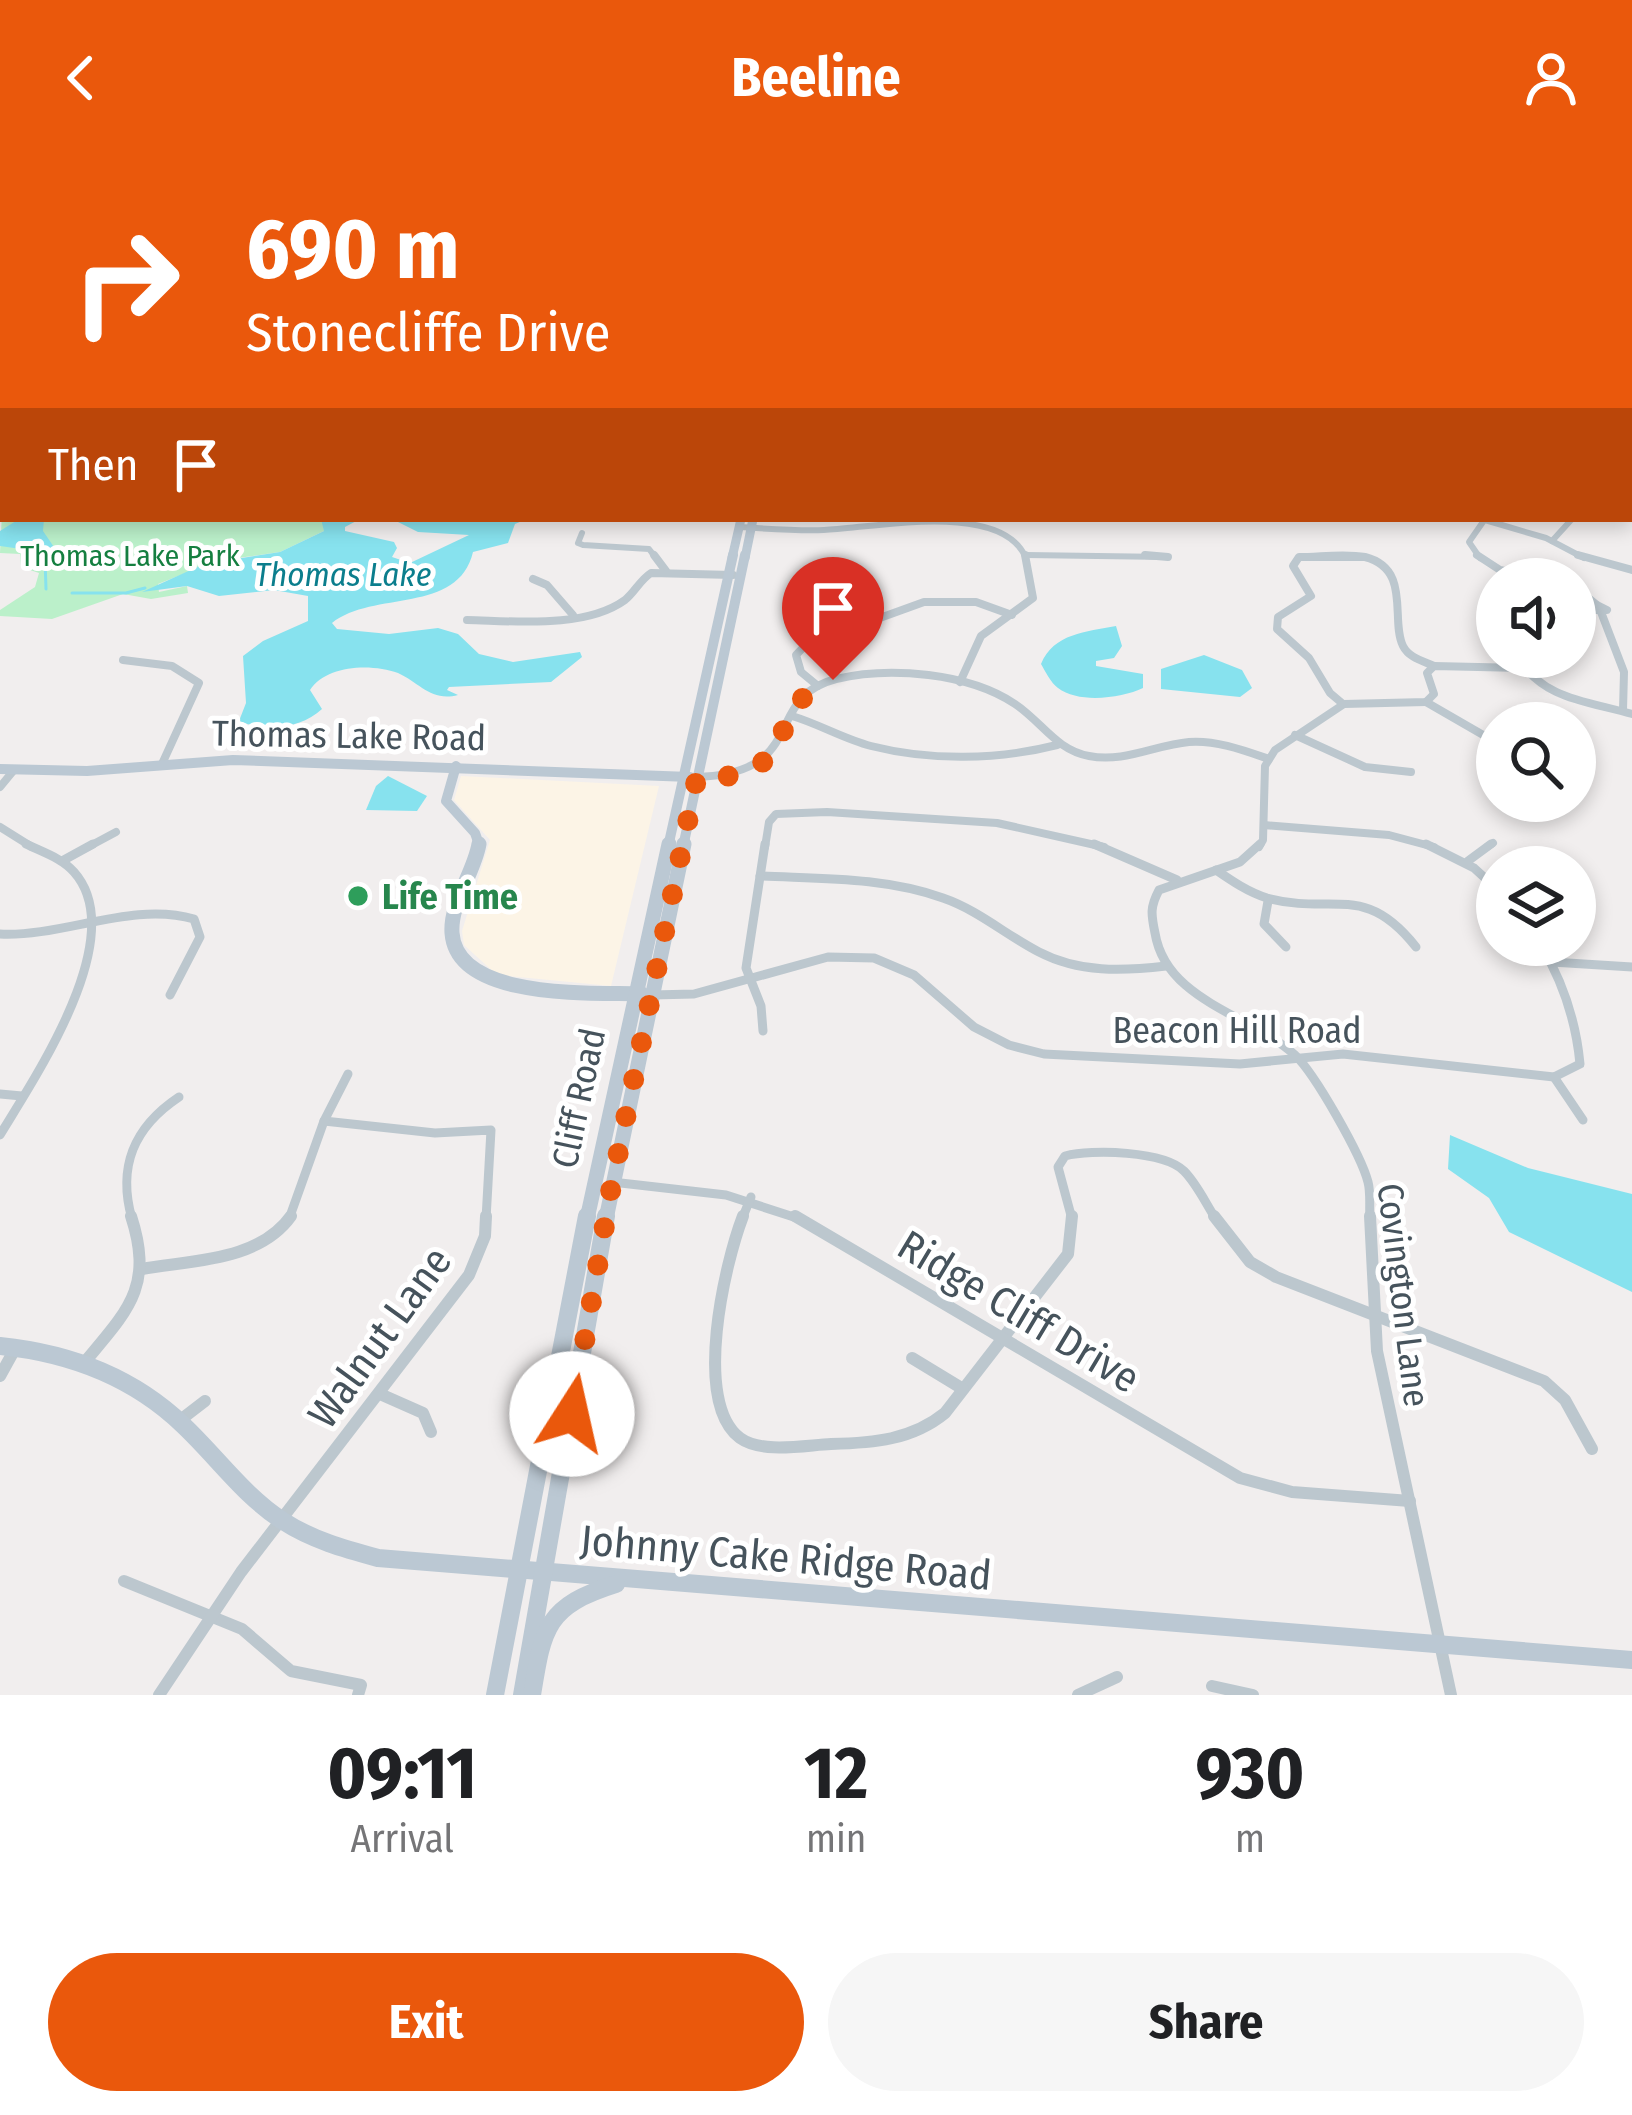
<!DOCTYPE html>
<html lang="en">
<head>
<meta charset="utf-8">
<style>
	:root { --surface:#fff; --page:#f6f6f6; --text:#202124; --muted:#757577; --accent:#ea580c }
	body { margin:0; font-family:"Fira Sans Condensed",sans-serif; background:var(--page); color:var(--text); height:100vh; display:flex; flex-direction:column; font-size:45px; white-space:nowrap }
	* { box-sizing:border-box; margin:0 }
	p { font-size:39px; color:var(--muted) }
	.icon { flex:none; width:66px; height:66px; fill:none; stroke:currentColor; stroke-width:2; stroke-linecap:round; stroke-linejoin:round }
	.map { position:relative; height:1539px; overflow:hidden }
	.drawer { display:flex; flex-direction:column; background:var(--surface); flex:1 }
	.drawer>* { flex:none }
	.hud { position:absolute; left:0px; top:0px; width:1632px; height:366px; box-shadow:0 6px 18px #0003; background:#ea580c; color:#fff; overflow:hidden }
	.fabs { position:absolute; left:1476px; top:402px; display:grid; gap:24px }
	.fabs a { display:grid; place-items:center; width:120px; height:120px; border-radius:50%; background:var(--surface); box-shadow:0 6px 18px #0003; font-size:60px }
	.pin { position:absolute; display:grid; place-items:center; width:102px; height:102px; color:#fff; margin:-123px -51px; border-radius:50% 50% 50% 0; rotate:-45deg; box-shadow:0 0 12px #0007 }
	.pin .icon { rotate:45deg }
	.me { position:absolute; width:132px; margin:-66px; rotate:10deg; stroke-linejoin:round; filter:drop-shadow(0 0 9px #0008) }
	.turn { display:flex; align-items:center; gap:42px; height:252px; padding:0 48px; font-size:54px }
	.turn .icon { width:156px; height:156px; stroke-width:2.5 }
	.turn b { display:block; font-size:84px; line-height:102px }
	.then { display:flex; align-items:center; height:114px; padding:0 48px; background:#0003; gap:24px; font-size:45px }
	.eta { display:flex; justify-content:space-evenly; align-items:center; height:204px; text-align:center }
	.eta b { font-size:72px; font-weight:700; line-height:84px }
	.action { display:flex; gap:24px; margin-top:auto; padding:24px 48px }
	.action a { flex:1; height:138px; border-radius:72px; background:var(--accent); color:#fff; font-size:48px; font-weight:700; line-height:138px; text-align:center }
	.action a+a { background:var(--page); color:var(--text) }
	header { display:flex; justify-content:space-between; align-items:center; height:156px; padding:0 48px; background:var(--accent); color:#fff; font-size:54px; font-weight:700 }
	.map>svg:first-child { display:block }
</style>
</head>
<body>
<header><svg class="icon" aria-label="back" viewBox="0 0 24 24"><path d="M15 5l-7 7 7 7"/></svg>Beeline<svg class="icon" aria-label="person" viewBox="0 0 24 24"><circle cx="12" cy="8" r="4"/><path d="M4 21q1-7 8-7t8 7"/></svg></header>
<div class="map">
<svg width="1632" height="1539" viewBox="0 0 1632 1539">
	<rect width="100%" height="100%" fill="#f1eeee"/>
	<polygon fill="#fcf4e6" points="461,620 659,630 611,830 497,819 464,789 462,775 490,684 454,644"/>
	<g fill="#bbf0ca">
		<polygon points="827,0 1632,0 1632,280 1629,3"/>
		<polygon points="3,336 3,363 321,363 326,368 324,375 280,396 216,405 158,428 159,436 187,430 188,437 151,443 123,438 52,463 0,460 0,454 35,431 39,417 21,411 20,398 0,397"/>
	</g>
	<g fill="#87e2ee">
		<polygon points="19,363 44,363 43,375 58,397 56,402 35,406 35,395 0,390 0,375"/>
		<path d="M321,363H360L345,371V375L394,386L397,392L392,401L410,407L469,379L418,376L392,363H527L515,368L508,387L473,396C458,459 373,434 332,467L337,473L389,478L438,472L458,478L479,498L513,506L580,496L582,501L551,526L449,531L447,534L458,539C431,546 420,527 398,517C371,507 326,509 310,534L322,553C301,573 265,576 239,565L246,547L243,500L263,485L308,465V440L274,434L219,440L187,430L142,436L204,408L280,396L324,375Z"/>
		<path d="M1116,470L1122,490L1114,502L1096,505V510L1143,518V532C1122,542 1079,548 1058,532C1051,527 1045,515 1041,508C1054,477 1086,476 1116,470Z"/>
		<polygon points="1204,499 1242,514 1252,532 1240,541 1161,533 1161,513"/>
		<polygon points="388,620 427,640 417,655 366,654 376,630"/>
		<polygon points="1450,979 1528,1012 1632,1038 1632,1136 1509,1076 1489,1042 1448,1013"/>
	</g>
	<g fill="none" stroke-linecap="round" stroke-linejoin="round">
		<g stroke="#87e2ee" stroke-width="3">
			<polyline points="45,403 46,433"/>
			<polyline points="72,437 126,437 145,432"/>
		</g>
		<polyline stroke="#bcc7ce" stroke-width="4.5" points="273,3 308,3"/>
		<g stroke="#bcc7ce" stroke-width="6">
			<polyline points="1629,213 1632,217"/>
			<polyline points="1485,364 1546,382 1584,402"/>
			<path d="M740,371C768,373 796,375 824,374C873,372 1002,344 1026,402"/>
			<polyline points="582,377 578,387 583,389 649,393 656,402"/>
			<polyline points="1552,385 1572,363"/>
			<polyline points="1026,399 1168,401"/>
			<polyline points="1298,402 1367,402"/>
			<polyline points="1480,402 1469,386 1485,363"/>
		</g>
		<g stroke="#bcc7ce" stroke-width="8">
			<polyline points="654,399 666,415"/>
			<polyline points="1145,399 1168,401"/>
			<polyline points="1477,399 1500,414 1542,423"/>
			<polyline points="1578,399 1632,414"/>
			<polyline points="533,423 547,429 573,459"/>
			<polyline points="1575,431 1597,449"/>
			<polygon points="1597,449 1607,454 1594,454 1592,450"/>
			<polyline points="1601,456 1624,516 1623,554"/>
			<path d="M467,464C514,465 585,473 625,444C635,436 640,424 651,417L733,419"/>
			<path d="M1517,501C1544,544 1587,545 1632,558"/>
			<polyline points="123,504 172,510 199,527 162,608"/>
			<polyline points="960,526 981,480 1033,442 1025,399"/>
			<polyline points="818,530 801,516 796,499 820,474 877,463 924,446 976,446 1012,459"/>
			<polyline points="1426,546 1497,587"/>
			<path d="M1343,548L1330,537L1309,502L1277,473L1278,461L1311,440L1293,410L1299,401C1320,401 1345,397 1365,401C1412,413 1390,464 1403,490C1409,502 1423,505 1434,510"/>
			<path d="M792,560C819,568 844,583 871,590C930,605 998,604 1057,589"/>
			<polyline points="1295,579 1365,611 1411,616"/>
			<path d="M697,621C811,617 761,542 836,523C890,510 969,517 1015,548C1042,566 1056,594 1089,600C1124,607 1155,589 1189,586C1216,584 1243,594 1269,603"/>
			<polyline points="0,631 14,614"/>
			<polyline points="1264,669 1389,679 1434,691"/>
			<polyline points="0,671 32,691"/>
			<polyline points="88,691 116,676"/>
			<polyline points="765,691 769,666 776,658 827,656 997,667 1104,691"/>
			<polyline points="1259,691 1263,684 1265,610 1275,594 1344,548 1426,546 1434,538 1427,517 1434,510 1522,512"/>
			<polyline points="1487,691 1493,687"/>
		</g>
		<g stroke="#bcc7ce" stroke-width="9">
			<polyline points="1094,688 1177,724"/>
			<path d="M1260,688L1240,706L1159,734C1150,751 1151,758 1155,777C1166,845 1250,858 1295,899C1315,918 1361,999 1368,1026C1371,1037 1369,1052 1370,1063"/>
			<polyline points="1426,688 1474,712 1497,733"/>
			<polyline points="62,705 93,688"/>
			<polyline points="1468,705 1491,688"/>
			<path d="M1216,714C1232,725 1248,736 1267,742C1333,760 1364,725 1416,791"/>
			<path d="M760,720C821,723 884,721 943,742C978,754 1006,779 1039,796C1079,817 1123,815 1166,810"/>
			<polyline points="1268,745 1264,768 1286,791"/>
			<path d="M0,778C64,781 132,745 194,763L200,781L170,839"/>
			<polyline points="1552,806 1632,811"/>
			<path d="M652,839L694,838L828,801L874,802L914,819L974,871L1009,889L1044,898L1240,908L1343,898L1554,921L1580,908C1576,865 1563,826 1541,789"/>
			<polyline points="763,875 761,850 746,812 765,688"/>
			<polyline points="1554,921 1583,964"/>
			<polyline points="0,938 22,940"/>
			<polyline points="324,965 435,977 491,974 486,1063"/>
			<path d="M0,979C35,921 131,780 74,716C62,702 42,696 26,688"/>
			<polyline points="612,1026 726,1039 800,1063"/>
			<path d="M132,1063C117,1010 134,971 179,941"/>
			<polyline points="289,1063 324,965 348,918"/>
			<polyline points="742,1063 751,1041"/>
			<path d="M1072,1063L1058,1011L1065,1000C1092,993 1164,995 1184,1015C1197,1028 1206,1048 1216,1063"/>
		</g>
		<g stroke="#bcc7ce" stroke-width="12">
			<path d="M743,1060C725,1107 692,1246 740,1282C762,1298 806,1289 831,1288C873,1287 912,1284 945,1257L1068,1098L1072,1060"/>
			<polyline points="795,1060 1240,1322 1292,1336 1410,1345"/>
			<polyline points="1214,1060 1250,1106 1276,1121 1544,1225 1565,1244 1592,1293"/>
			<polyline points="1370,1060 1377,1195 1451,1539"/>
			<path d="M142,1113C193,1104 259,1105 291,1060"/>
			<polyline points="912,1202 963,1233"/>
			<path d="M84,1207C128,1154 154,1131 131,1060"/>
			<polyline points="0,1220 16,1191"/>
			<polyline points="380,1238 423,1257 431,1276"/>
			<polyline points="179,1265 205,1245"/>
			<polyline points="124,1425 242,1473 291,1515 361,1529 358,1539"/>
			<polyline points="1212,1530 1253,1539"/>
			<polyline points="159,1539 241,1416 469,1119 485,1080 486,1060"/>
			<polyline points="1078,1539 1117,1521"/>
		</g>
		<polyline stroke="#bbc8d3" stroke-width="8" points="413,3 418,0"/>
		<g stroke="#bbc8d3" stroke-width="9">
			<polyline points="732,402 741,363"/>
			<polyline points="745,402 753,363"/>
		</g>
		<g stroke="#bbc8d3" stroke-width="10">
			<polyline points="456,610 446,645 475,677 480,691"/>
			<polyline points="0,613 87,615 233,604 690,621"/>
			<polyline points="668,691 733,399"/>
			<polyline points="683,691 745,399"/>
		</g>
		<g stroke="#bbc8d3" stroke-width="15">
			<path d="M479,688C474,717 450,747 452,777C457,845 594,836 642,838"/>
			<polyline points="587,1063 669,688"/>
			<polyline points="606,1063 684,688"/>
		</g>
		<g stroke="#bbc8d3" stroke-width="18">
			<path d="M0,1190C68,1197 133,1221 183,1269C217,1301 244,1340 283,1365C312,1384 345,1393 378,1402L1632,1504"/>
			<polyline points="495,1539 587,1060"/>
			<polyline points="522,1539 606,1060"/>
			<path d="M532,1539C543,1471 546,1450 616,1428"/>
		</g>
	</g>
	<g fill="none" stroke-linecap="round" stroke-linejoin="round">
		<path stroke="#ea580c" stroke-width="21" stroke-dasharray="0 37.8" d="M572,1258L612,1027L697,621C808,627 760,547 833,524"/>
	</g>
	<circle fill="#2e9e5b" stroke="#fff" stroke-width="4.5" cx="358" cy="740" r="12"/>
	<g text-anchor="middle" stroke-width="10" stroke-linejoin="round" paint-order="stroke">
		<g font-size="30" fill="#157f40" stroke="#fff">
			<text x="130" y="410">Thomas Lake Park</text>
		</g>
		<g font-size="33" font-style="italic" fill="#0b7e8d" stroke="#fff">
			<text x="343" y="430">Thomas Lake</text>
		</g>
		<g font-size="36" fill="#46535c" stroke="#fff">
			<text transform="translate(349 579) rotate(1)" y="13">Thomas Lake Road</text>
			<text x="1237" y="887">Beacon Hill Road</text>
			<text transform="translate(578 942) rotate(-78)" y="13">Cliff Road</text>
			<text transform="translate(1404 1139) rotate(83)" y="13">Covington Lane</text>
		</g>
		<g font-size="36" font-weight="bold" fill="#27864d" stroke="#fff" text-anchor="start">
			<text x="382" y="753">Life Time</text>
		</g>
		<g font-size="42" fill="#46535c" stroke="#fff">
			<text transform="translate(1019 1155) rotate(31)" y="15">Ridge Cliff Drive</text>
			<text transform="translate(379 1181) rotate(-54)" y="15">Walnut Lane</text>
			<text transform="translate(786 1401) rotate(5)" y="15">Johnny Cake Ridge Road</text>
		</g>
	</g>
</svg>
<div class="fabs">
<a><svg class="icon" aria-label="sound" viewBox="0 0 24 24"><path d="M4 9h4l5-4v14l-5-4H4zM17 9q2 3 0 6"/></svg></a>
<a><svg class="icon" aria-label="search" viewBox="0 0 24 24"><circle cx="10" cy="10" r="6"/><path d="M15 15l6 6"/></svg></a>
<a><svg class="icon" aria-label="layers" viewBox="0 0 24 24"><path d="M12 4l9 5-9 5-9-5zM3 14l9 5 9-5"/></svg></a>
</div>
<div class="pin" style="left:833px;top:524px;background:#d93025"><svg class="icon" aria-label="arrive" viewBox="0 0 24 24"><path d="M6 21V4h12l-3 4 3 4H6"/></svg></div>
<svg class="me" style="left:572px;top:1258px" viewBox="-20 -20 40 40"><circle r="19" fill="#fff"/><path d="M0-13L10 11 0 6-10 11z" fill="#ea580c"/></svg>
<div class="hud">
<div class="turn"><svg class="icon" aria-label="right" viewBox="0 0 24 24"><path d="M7 20v-9h11M14 6l5 5-5 5"/></svg><div><b>690 m</b>Stonecliffe Drive</div></div>
<div class="then">Then<svg class="icon" aria-label="arrive" viewBox="0 0 24 24"><path d="M6 21V4h12l-3 4 3 4H6"/></svg></div>
</div>
</div>
<section class="drawer">
<div class="eta">
<div><b>09:11</b><p>Arrival</p></div>
<div><b>12</b><p>min</p></div>
<div><b>930</b><p>m</p></div>
</div>
<div class="action"><a>Exit</a><a>Share</a></div>
</section>
</body>
</html>
